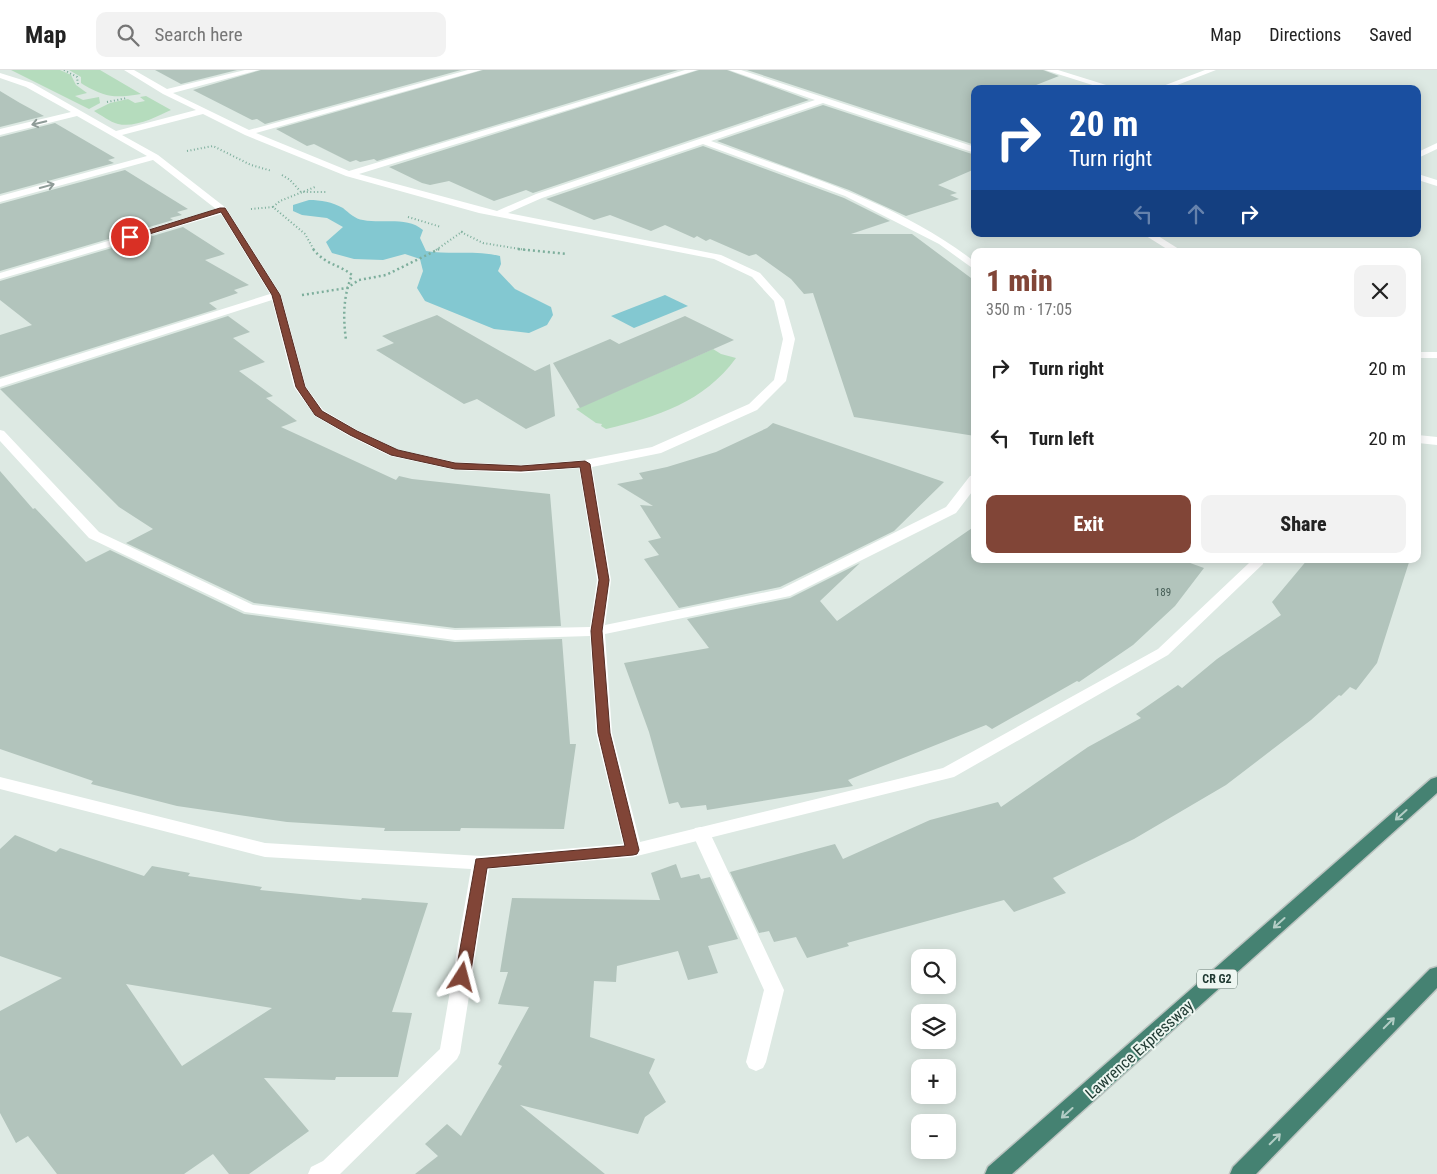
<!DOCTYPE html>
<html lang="en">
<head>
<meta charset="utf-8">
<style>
	:root { --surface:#fff; --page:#f2f2f2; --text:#222; --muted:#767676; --line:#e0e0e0; --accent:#814537 }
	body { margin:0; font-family:"Roboto Condensed",sans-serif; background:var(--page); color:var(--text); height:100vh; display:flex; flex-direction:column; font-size:19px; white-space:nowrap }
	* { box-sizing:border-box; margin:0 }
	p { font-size:16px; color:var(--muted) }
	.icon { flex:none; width:28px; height:28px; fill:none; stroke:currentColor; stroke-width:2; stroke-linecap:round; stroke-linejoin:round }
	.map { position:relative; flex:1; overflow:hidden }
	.details { position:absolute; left:971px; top:178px; width:450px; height:315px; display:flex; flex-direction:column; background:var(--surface); border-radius:10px; box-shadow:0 2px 12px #0003 }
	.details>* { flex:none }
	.guide { position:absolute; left:971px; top:15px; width:450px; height:152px; border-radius:10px; box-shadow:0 2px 12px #0003; background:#1a4fa0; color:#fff; overflow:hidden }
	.buttons { position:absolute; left:911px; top:879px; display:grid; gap:10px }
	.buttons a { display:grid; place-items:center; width:45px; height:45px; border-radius:10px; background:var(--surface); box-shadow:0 2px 12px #0003; font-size:25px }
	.pin { position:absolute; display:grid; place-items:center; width:42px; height:42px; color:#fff; margin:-21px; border:2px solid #fff; border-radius:50%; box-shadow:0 1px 5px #0007 }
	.me { position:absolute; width:55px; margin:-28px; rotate:9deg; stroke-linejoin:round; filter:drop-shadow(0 0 4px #0008) }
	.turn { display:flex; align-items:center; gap:18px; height:105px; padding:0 15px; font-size:22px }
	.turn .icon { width:65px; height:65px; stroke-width:2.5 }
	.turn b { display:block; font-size:35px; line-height:42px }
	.lanes { display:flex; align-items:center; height:48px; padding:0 15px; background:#0003; justify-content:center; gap:25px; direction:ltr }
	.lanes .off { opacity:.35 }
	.round { display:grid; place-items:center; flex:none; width:52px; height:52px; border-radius:10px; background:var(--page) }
	.summary { display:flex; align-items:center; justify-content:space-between; height:85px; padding:0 15px }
	h1 { font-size:30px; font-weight:800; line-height:38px; color:var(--accent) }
	.button { display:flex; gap:10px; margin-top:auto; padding:10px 15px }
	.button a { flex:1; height:58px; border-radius:10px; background:var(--accent); color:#fff; font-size:20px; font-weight:800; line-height:58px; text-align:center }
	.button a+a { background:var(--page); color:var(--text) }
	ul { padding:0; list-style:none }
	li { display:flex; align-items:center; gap:15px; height:70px; padding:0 15px }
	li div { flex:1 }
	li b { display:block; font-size:19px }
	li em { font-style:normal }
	header { display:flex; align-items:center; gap:30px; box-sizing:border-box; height:70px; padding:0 25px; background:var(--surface); border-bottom:1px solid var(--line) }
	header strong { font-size:24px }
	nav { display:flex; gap:28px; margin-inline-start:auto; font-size:18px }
	.search { width:350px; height:45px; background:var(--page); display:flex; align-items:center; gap:12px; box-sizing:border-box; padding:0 18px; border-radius:10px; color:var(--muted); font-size:19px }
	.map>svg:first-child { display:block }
</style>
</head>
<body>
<header>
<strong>Map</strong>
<div class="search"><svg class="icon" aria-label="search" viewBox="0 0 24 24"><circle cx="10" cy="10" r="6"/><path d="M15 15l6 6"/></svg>Search here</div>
<nav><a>Map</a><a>Directions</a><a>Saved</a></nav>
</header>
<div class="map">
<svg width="1437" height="1104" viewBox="0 0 1437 1104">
	<rect width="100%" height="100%" fill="#dde9e3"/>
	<g fill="#b5dcbd">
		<polygon points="11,0 60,0 71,5 76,15 87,23 75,26 83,30 99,27 100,33 89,39"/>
		<path d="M69,0H100L141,24C115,28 107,28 84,15L81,13V7Z"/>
		<path d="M146,26L171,40C156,47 135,58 118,54C110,52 101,45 94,41L110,33L128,29L135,33L145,31L140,27Z"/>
		<path d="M713,279L721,284L736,288C704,332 657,347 606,359L601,356L602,354L596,353L576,339Z"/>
	</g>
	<g fill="#83c8d1">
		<path d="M309,130C321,130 332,132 343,138C349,143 355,149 363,150C383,154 407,146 423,160L420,168L426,181C451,185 476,180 500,186L501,194L498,201L515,219L551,237L553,245L547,255L529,263L494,259L425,231L417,218L423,201L420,189L405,184L383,190L354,189L332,183L326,172L343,157L327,148L302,145L293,141V135Z"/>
		<polygon points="665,225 688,236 634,258 611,246"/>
	</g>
	<g fill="#b2c4bc" fill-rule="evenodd">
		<polygon points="155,0 237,0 181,14"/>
		<polygon points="261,0 461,0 265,54 257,49 252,50 193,20"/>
		<polygon points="483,0 678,0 377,91 374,89 360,92 356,90 350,92 314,74 307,76 276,59"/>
		<polygon points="699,0 727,0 809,30 533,123 526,120 494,131 449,111 430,115 422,113 389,97"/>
		<polygon points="747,0 1043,0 1059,6 1026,19 975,19 975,75"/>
		<polygon points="0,21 20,33 44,46 0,57"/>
		<polygon points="823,35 975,85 975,99 938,115 957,123 950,125 959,129 906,146 849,120 717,71"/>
		<polygon points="55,53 115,88 108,90 114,93 0,124 0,67"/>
		<polygon points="703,76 844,128 890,151 851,164 912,164 975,211 975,366 854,347 813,223 804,224 791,209 756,184 749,186 710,169 706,171 697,166 694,168 665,155 651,161 610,145 594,150 546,129"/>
		<polygon points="125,100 188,139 177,142 182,145 170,148 173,150 0,201 0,134"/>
		<polygon points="183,157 225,184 205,190 249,215 234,220 238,223 209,233 217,239 0,307 0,265 32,255 0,230 0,211"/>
		<polygon points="437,245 535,301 550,294 555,346 526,359 477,329 464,334 376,280 394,273 382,266"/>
		<polygon points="228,246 250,262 233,268 265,292 239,301 273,326 266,328 297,351 281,357 396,410 399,406 412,409 550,424 561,556 455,558 254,533 126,473 153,459 119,437 0,319"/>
		<polygon points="685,246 734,270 580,338 553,293 610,269 619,274"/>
		<polygon points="773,353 944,412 894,461 780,517 679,538 644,489 659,485 648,471 661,468 640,435 653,436 617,414 643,409 639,403 667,397 716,382 767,358"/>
		<polygon points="0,401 33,439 35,438 86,492 110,480 244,544 455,572 562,569 570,674 576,674 564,759 461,758 460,761 384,761 385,758 287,752 177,736 91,714 93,711 0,679"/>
		<polygon points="975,456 975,489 1179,489 1204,498 1175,536 1133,575 1079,612 1077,611 992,659 986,655 848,710 853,716 707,740 706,735 681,738 678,732 669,734 649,662 624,593 709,578 687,549 790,528 860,493 820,531 837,551"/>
		<polygon points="1308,489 1410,489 1377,593 1356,620 1350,617 1341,626 1339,625 1311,650 1226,715 1134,769 1053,808 1066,823 1014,842 1004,830 847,873 849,876 807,888 796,867 774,872 769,861 759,863 730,802 835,774 843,789 930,750 998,732 1001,737 1088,677 1141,648 1136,644 1178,615 1182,618 1217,589 1281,545 1272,532"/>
		<path d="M15,765L56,782L60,778L144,806L152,796L190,803L188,806L262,817L260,820L361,830L362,828L428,833L392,942L412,943L398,1007H336L335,1010L264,1008L309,1061L249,1104H229L213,1084L184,1104H57L28,1066L16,1073L0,1043V941L62,908L0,886V779ZM126,914L272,938L182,996Z"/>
		<polygon points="676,794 681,808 699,804 701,809 710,807 738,869 708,876 718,903 688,910 678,881 617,896 616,912 594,911 590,967 655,989 649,1003 666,1032 645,1047 638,1064 520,1035 605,1104 415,1104 438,1086 425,1074 447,1054 461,1066 502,996 498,994 529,937 498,934 508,902 500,902 512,828 660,830 651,803"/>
	</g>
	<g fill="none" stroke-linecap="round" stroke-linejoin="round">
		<defs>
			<g id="trunk">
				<polygon points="1437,707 1437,723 1012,1104 985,1104 988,1097 1431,709"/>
				<polygon points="1437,897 1437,918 1256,1104 1230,1104 1233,1097 1430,899"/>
			</g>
		</defs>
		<use href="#trunk" stroke="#bcc4c1" stroke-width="3"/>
		<g stroke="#7dae9c" stroke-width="2" stroke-dasharray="1 2.5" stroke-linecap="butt">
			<polyline points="64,0 77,7 78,15"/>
			<polyline points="107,32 127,28"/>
			<polyline points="187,81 213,76 251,95 272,101"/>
			<polyline points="282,105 290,110 301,122 326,122"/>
			<polyline points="273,137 280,131 315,117"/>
			<polyline points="251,139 273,137 305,164 314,180"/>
			<polyline points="408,147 441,157"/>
			<polyline points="461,162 483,173 526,180"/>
			<polyline points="436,180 463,161"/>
		</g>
		<g stroke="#7dae9c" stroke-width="2.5" stroke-dasharray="2 3" stroke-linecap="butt">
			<path d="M313,179C327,196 337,193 352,205C343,227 343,247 346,270"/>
			<polyline points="518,179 567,184"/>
			<polyline points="302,225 347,218 359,210 386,205 439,179"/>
		</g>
		<g fill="#fff" fill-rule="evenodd">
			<rect x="1418" y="282" width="19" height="6"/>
			<polygon points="1418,365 1437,367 1437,375 1418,373"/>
			<polygon points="701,757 707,758 710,763 784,920 766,992 763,998 756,1001 749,998 746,992 764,920 692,763 695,758"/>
		</g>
		<g fill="#fff" fill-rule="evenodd">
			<path d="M124,0H134L167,19L245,0H259L173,23L249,60L468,0H481L256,63L349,101L685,0H697L359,104L497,141L536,124L815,30L729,0H741L975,77V83L823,33L711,71C801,104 898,132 975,192V200L939,174L845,126L703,74L542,128L508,143L721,185L760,203L784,230L795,269L786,311L757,340L661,383L592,397L611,510L605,555L781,519L946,437L970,406L975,405V418L956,443L790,526L605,564L612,663L640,772L943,698L1158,579L1249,493L1250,489H1264L1263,494L1168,585L954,707L633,787L489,799L460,983L457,989L340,1104H308L311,1097L323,1091L440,979L471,799L265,787L0,719V707L265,773L481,786L623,774L596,663L590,566L455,570L245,542L89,468L0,371V360L4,361L99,462L253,535L455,560L590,557L597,510L579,398L521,403L455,400L390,386L349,366L315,346L294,317L272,230L0,317V309L270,224L221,144L0,209V203L216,139L153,90L0,132V126L147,86L77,46L0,65V59L71,42L26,17L0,8V3L32,13L116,61L196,40L163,24ZM203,44L245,65L346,106L479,143L714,189L752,207L774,231L783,269L774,310L749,334L652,377L585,390L521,395L455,392L399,380L357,360L323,340L306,317L281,225L226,138L158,85L122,65Z"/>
			<polygon points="1045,0 1058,0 1119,19 1105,19"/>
			<polygon points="1205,0 1216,0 1167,19 1155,19"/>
			<polygon points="1437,73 1437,79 1418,88 1418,82"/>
			<polygon points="1418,104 1437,110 1437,116 1418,110"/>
			<polygon points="1143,164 1155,164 1182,181 1170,181"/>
		</g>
		<use href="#trunk" fill="#458272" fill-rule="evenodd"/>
	</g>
	<defs><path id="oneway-shaft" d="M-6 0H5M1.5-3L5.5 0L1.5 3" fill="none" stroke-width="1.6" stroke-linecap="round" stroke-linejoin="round" transform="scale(1.25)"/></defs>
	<g stroke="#8f9c98">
		<use href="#oneway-shaft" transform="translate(39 53) rotate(166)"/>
		<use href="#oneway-shaft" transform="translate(47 116) rotate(-15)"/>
	</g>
	<g stroke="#b2cdc5">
		<use href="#oneway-shaft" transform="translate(1401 745) rotate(138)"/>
		<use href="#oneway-shaft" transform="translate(1279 853) rotate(138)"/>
		<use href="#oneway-shaft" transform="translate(1389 953) rotate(-45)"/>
		<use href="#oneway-shaft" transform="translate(1067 1043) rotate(138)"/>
		<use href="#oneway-shaft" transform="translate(1275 1069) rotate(-45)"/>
	</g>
	<polygon fill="#814537" stroke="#542d24" points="220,138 225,138 280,225 305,317 322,341 357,361 398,380 455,393 521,396 585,391 590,394 609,510 602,561 610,663 639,780 637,784 633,785 487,798 470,907 468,911 462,913 457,911 455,907 476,789 625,776 598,663 591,561 599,510 580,397 521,401 455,399 391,385 350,365 315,345 296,317 272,225 221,142 133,169 126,167"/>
	<g text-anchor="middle" stroke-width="4" stroke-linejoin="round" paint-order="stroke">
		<g font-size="11" fill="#445c54">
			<text x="1163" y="526">189</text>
		</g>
		<rect fill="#edf6f1" stroke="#5d726b" stroke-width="1" x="1197" y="899.5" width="40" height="19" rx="4"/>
		<g font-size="12" font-weight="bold" fill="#1f3931">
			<text x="1217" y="913">CR G2</text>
		</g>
		<g font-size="16" fill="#1f3931" stroke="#edf6f1">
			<text transform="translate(1139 979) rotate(-42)" y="6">Lawrence Expressway</text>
		</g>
	</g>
</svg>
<div class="buttons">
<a><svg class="icon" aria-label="search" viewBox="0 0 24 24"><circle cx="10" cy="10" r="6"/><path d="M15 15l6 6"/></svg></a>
<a><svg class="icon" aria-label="layers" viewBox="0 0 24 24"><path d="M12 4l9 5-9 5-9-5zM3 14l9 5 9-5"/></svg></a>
<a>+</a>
<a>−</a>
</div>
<div class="pin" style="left:130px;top:167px;background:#d93025"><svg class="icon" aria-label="arrive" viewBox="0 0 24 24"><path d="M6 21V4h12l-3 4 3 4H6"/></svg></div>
<svg class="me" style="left:462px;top:907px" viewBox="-20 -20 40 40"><path d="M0-17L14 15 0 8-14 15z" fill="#814537" stroke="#fff" stroke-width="4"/></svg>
<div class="guide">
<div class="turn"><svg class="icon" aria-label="right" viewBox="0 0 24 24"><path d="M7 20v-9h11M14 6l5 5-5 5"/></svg><div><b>20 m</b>Turn right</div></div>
<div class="lanes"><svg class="icon off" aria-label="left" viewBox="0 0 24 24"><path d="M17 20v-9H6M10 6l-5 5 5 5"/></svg><svg class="icon off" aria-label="ahead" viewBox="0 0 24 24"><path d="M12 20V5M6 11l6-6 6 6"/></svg><svg class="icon" aria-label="right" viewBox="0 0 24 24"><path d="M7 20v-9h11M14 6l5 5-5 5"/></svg></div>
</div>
<section class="details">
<div class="summary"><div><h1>1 min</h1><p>350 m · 17:05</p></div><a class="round"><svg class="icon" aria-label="close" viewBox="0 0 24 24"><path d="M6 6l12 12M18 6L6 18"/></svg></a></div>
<ul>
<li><svg class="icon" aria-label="right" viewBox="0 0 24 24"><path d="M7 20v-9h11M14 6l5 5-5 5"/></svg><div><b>Turn right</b></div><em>20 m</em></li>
<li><svg class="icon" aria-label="left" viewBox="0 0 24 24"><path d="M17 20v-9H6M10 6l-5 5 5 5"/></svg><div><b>Turn left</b></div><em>20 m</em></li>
</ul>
<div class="button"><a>Exit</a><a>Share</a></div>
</section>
</div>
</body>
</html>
